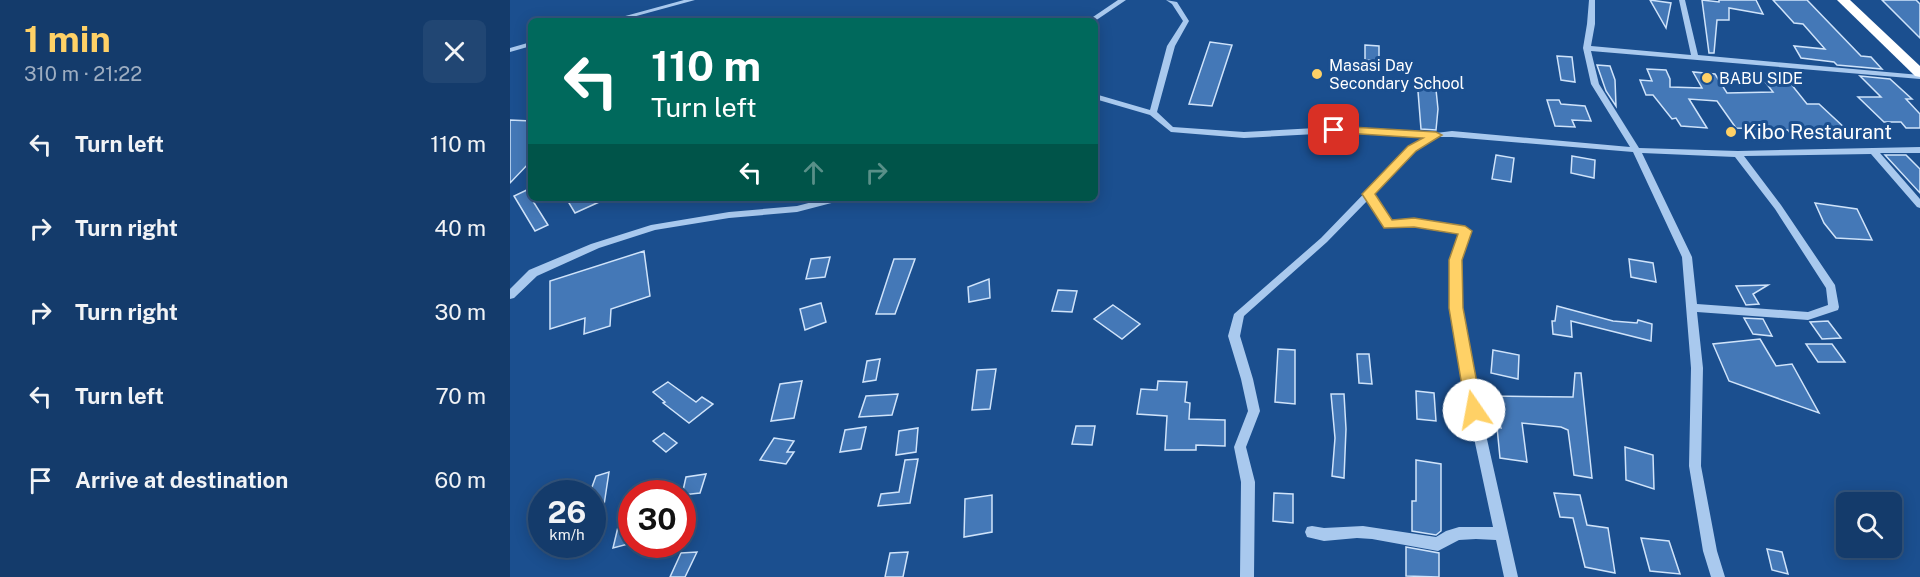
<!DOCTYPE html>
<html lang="en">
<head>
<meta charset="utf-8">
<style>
	:root { --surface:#143b6b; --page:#214673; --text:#f1f3f6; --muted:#9dadc1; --line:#33557e; --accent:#ffd166 }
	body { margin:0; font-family:"Public Sans",sans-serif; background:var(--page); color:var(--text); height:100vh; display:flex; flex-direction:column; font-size:22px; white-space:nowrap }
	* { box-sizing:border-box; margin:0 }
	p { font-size:20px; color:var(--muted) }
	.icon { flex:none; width:33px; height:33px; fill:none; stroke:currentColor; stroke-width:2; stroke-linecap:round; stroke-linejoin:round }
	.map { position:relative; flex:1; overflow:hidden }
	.panel { display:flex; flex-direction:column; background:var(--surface); width:510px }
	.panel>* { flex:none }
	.top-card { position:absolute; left:18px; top:18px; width:570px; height:183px; border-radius:9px; box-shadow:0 3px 15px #0003,0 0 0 2px var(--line); background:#00695c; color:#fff; overflow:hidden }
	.buttons { position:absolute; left:1326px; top:492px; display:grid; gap:12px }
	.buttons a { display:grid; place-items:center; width:66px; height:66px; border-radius:9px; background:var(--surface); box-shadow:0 3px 15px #0003,0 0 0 2px var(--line); font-size:30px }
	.speed { position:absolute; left:18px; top:480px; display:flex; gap:12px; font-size:30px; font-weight:700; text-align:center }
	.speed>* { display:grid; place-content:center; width:78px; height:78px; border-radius:50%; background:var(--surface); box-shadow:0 3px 15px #0003,0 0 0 2px var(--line); line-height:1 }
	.speed small { font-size:15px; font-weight:400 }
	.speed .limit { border:9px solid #d22; background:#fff; color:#111 }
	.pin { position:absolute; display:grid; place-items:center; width:51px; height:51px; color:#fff; margin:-26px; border-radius:12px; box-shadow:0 3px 9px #0006 }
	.me { position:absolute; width:66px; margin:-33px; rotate:348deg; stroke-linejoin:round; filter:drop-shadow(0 0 4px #0008) }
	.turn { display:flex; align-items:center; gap:21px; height:126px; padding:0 24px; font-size:27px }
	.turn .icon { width:78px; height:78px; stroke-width:2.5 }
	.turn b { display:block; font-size:42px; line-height:51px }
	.lanes { display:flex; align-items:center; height:57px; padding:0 24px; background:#0003; justify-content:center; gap:30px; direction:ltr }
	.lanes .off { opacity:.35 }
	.round { display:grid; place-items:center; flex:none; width:63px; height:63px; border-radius:9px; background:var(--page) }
	.overview { display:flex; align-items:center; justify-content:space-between; height:102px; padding:0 24px }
	h1 { font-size:36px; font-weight:700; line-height:45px; color:var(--accent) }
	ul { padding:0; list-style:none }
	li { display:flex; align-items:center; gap:18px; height:84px; padding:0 24px }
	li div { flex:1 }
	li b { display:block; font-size:22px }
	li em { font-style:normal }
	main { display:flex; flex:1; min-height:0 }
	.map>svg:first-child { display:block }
</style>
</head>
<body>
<main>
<section class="panel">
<div class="overview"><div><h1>1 min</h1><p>310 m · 21:22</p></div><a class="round"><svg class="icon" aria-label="close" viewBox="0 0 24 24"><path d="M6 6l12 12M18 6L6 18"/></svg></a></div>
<ul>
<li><svg class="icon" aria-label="left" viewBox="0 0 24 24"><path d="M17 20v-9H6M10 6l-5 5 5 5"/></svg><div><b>Turn left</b></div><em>110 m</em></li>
<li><svg class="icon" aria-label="right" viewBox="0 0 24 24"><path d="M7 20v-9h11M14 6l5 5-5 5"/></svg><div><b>Turn right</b></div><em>40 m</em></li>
<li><svg class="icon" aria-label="right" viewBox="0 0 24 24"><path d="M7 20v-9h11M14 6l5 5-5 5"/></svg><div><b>Turn right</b></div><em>30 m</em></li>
<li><svg class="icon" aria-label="left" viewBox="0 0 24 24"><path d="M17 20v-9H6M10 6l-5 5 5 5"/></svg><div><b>Turn left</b></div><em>70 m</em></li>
<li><svg class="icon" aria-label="arrive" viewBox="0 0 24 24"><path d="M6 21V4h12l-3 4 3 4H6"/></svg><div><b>Arrive at destination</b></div><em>60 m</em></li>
</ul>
</section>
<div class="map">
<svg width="1410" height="577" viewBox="0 0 1410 577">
	<rect width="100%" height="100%" fill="#1b4f8f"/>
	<g fill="#4478b7" stroke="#cfe3fa" stroke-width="1.5">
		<polygon points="1140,0 1161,3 1156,28"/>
		<polygon points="1192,0 1209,2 1209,0 1246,0 1253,14 1219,8 1219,20 1207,20 1204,53 1199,53"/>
		<polygon points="1263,0 1297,0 1351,56 1361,57 1372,69 1327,65 1324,62 1291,58 1284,46 1315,49 1293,24 1284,23"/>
		<polygon points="1372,0 1406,0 1410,4 1410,38"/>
		<polygon points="700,42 722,45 702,106 679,104"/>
		<polygon points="855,45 869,46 869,61 855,60"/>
		<polygon points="1047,56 1062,57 1065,82 1051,80"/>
		<polygon points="1087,65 1100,66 1105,80 1106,106 1096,91"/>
		<polygon points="1137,69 1156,70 1160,79 1160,87 1192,88 1183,72 1205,74 1217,93 1263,92 1256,83 1281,84 1297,104 1309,104 1337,130 1305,131 1311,138 1283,137 1278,130 1226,128 1207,101 1179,99 1197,128 1171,126 1166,118 1162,119 1143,95 1136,95 1130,80 1142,81"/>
		<polygon points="1350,76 1380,79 1402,99 1396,99 1410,114 1410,128 1396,128 1391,122 1374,122 1348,97 1371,97"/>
		<polygon points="907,79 925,80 928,109 926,130 911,129"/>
		<polygon points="1037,100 1049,100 1051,104 1075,106 1081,121 1062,120 1065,127 1045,126"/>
		<polygon points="0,120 21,121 21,161 0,183"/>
		<polygon points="986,155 1004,158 1001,182 982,179"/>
		<polygon points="1375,155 1396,155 1410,169 1410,193"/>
		<polygon points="1062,156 1085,160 1084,178 1061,173"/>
		<polygon points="21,188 21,198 38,225 25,231 4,196"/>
		<polygon points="56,198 98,198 65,213"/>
		<polygon points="1305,203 1347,209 1362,240 1326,238 1314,223"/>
		<polygon points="134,251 140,296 101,309 100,326 74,334 75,318 40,329 40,281"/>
		<polygon points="320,257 315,277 296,279 301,259"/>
		<polygon points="384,259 405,259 385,314 366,314"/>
		<polygon points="1119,259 1143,263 1146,282 1121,277"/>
		<polygon points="479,279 480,298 459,302 458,287"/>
		<polygon points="1258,285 1243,294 1249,304 1236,305 1226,286"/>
		<polygon points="548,290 567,291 562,312 542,311"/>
		<polygon points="311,303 316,322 295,330 290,309"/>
		<polygon points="603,305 630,324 612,339 584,319"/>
		<polygon points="1047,306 1103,321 1127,323 1128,320 1142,324 1141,341 1061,321 1062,337 1043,334 1042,321 1045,321"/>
		<polygon points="1234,318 1253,319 1262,336 1243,334"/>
		<polygon points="1318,321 1331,338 1312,339 1300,322"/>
		<polygon points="1250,339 1266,366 1282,364 1309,413 1219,381 1203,344"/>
		<polygon points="1296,344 1322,344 1335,362 1308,362"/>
		<polygon points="768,349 785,350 785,404 765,402"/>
		<polygon points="983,350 1009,355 1008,379 981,373"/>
		<polygon points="847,354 859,354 862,384 849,383"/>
		<polygon points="370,359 366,380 353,382 357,361"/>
		<polygon points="486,369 480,409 462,410 467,370"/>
		<polygon points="1065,373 1071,373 1082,478 1064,475 1058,430 1051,427 1012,423 1017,462 990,458 987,427 991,428 982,396 1063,397"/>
		<polygon points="292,381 284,418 261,421 270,384"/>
		<polygon points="648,381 677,382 675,402 680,403 679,419 715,420 715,446 686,445 686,450 655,450 657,416 627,414 631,389 647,390"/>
		<polygon points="158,382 186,402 192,397 203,404 179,423 153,403 155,402 143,392"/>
		<polygon points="906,391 924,393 926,421 907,419"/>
		<polygon points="388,394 382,415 349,417 356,396"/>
		<polygon points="821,394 834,394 836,429 834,478 822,476 825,438"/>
		<polygon points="566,426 585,426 582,445 562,444"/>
		<polygon points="356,427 351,449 330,452 335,430"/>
		<polygon points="408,428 406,452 386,455 389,431"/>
		<polygon points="154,433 167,443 156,452 143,441"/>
		<polygon points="264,438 284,441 277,452 284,452 276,464 250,460"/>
		<polygon points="1115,447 1143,455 1144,489 1116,480"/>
		<polygon points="408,459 400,503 368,506 371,494 389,492 395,460"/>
		<polygon points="906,460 931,464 931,531 926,535 902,531 902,501 906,501"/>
		<polygon points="99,472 94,505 82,508 82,487 86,476"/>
		<polygon points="196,474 190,493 172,495 176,477"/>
		<polygon points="764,493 783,494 783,523 763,521"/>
		<polygon points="1044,493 1070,495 1077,525 1098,528 1105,573 1075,567 1063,518 1050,517"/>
		<polygon points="482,495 482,532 454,537 455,499"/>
		<polygon points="122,524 122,543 103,548 108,527"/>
		<polygon points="1131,538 1159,541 1170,574 1140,571"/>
		<polygon points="896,547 929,553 929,577 896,576"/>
		<polygon points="1257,549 1272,552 1278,574 1262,570"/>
		<polygon points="187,552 175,577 160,577 171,553"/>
		<polygon points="398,552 393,577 375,577 380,553"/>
	</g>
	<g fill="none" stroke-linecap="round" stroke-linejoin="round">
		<g fill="#a9c9ee" fill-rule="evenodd">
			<polygon points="174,0 185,0 108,21 97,21"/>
			<polygon points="608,0 616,0 585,21 577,21"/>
			<path d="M656,0L667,2L679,21L665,46L647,112L663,127L734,132L824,127L926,133L942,131L1120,147L1081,84L1073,48L1077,24L1079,0H1085V24L1081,46L1181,55L1169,0H1175L1188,55L1410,75V79L1081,51L1089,84L1129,148L1228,151L1410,147V153H1370L1410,199V208L1407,207L1361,154L1234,156L1271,205L1325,285L1329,307L1328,310L1298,320L1187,312L1193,368L1191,466L1207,551L1215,577H1201L1193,551L1179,466L1181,368L1172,257L1123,152L942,137H928L905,151L863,194L882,221L904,219L955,228L960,231L950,260L951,308L961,368L1008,577H994L986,540L966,539L949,540L928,551L862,539L847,538L814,541L797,537L795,532L797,527L802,526L814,528L853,526L926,537L936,531L949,527H983L949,368L941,308L940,260L949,233L904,225L876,227L858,200L817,242L734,316L730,336L743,379L750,411L736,447L745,482L744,577H730L731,482L724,447L738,411L731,379L718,336L724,314L811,238L899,147L916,137L824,133L734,138L661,132L640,115L585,99V94L640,110L657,46L673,21L662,4ZM1132,153L1225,157L1265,209L1316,288L1318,305L1298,312L1187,304L1182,257Z"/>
			<polygon points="21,42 21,46 0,52 0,48"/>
			<polygon points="318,198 335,198 333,200 287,212 219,218 145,230 89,248 27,276 4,298 0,299 0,289 19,270 81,244 141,225 219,212 287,206"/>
		</g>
		<polygon fill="#fff" fill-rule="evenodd" points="1327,0 1340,0 1410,66 1410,77 1405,76"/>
	</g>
	<polygon fill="#ffd166" stroke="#a68842" stroke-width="1.5" points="824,126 926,132 932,135 906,151 865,194 882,220 904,218 955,226 962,231 952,260 953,308 972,410 970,414 964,416 959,414 956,410 939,308 939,260 948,234 904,227 874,228 852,194 898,146 913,138 820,132 818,130"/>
	<g fill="#ffd166" stroke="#1b4f8f" stroke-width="2">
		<circle cx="807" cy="74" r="6"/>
		<circle cx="1197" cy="78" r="6"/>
		<circle cx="1221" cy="132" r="6"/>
	</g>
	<g text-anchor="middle" stroke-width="6" stroke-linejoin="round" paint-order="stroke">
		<g font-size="16" fill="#fff" stroke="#1b4f8f" text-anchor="start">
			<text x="819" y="71">Masasi Day<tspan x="819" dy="18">Secondary School</tspan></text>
			<text x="1209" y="84">BABU SIDE</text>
		</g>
		<g font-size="20" fill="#fff" stroke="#1b4f8f" text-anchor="start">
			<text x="1233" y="139">Kibo Restaurant</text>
		</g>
	</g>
</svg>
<div class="buttons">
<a><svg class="icon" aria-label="search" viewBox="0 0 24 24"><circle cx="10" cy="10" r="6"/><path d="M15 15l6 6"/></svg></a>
</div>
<div class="speed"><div>26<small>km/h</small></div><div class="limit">30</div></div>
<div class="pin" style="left:824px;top:130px;background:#d93025"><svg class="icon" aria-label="arrive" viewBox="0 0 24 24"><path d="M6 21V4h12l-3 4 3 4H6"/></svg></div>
<svg class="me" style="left:964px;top:410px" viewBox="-20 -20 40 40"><circle r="19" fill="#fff"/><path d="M0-13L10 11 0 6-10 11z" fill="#ffd166"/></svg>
<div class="top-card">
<div class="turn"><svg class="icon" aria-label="left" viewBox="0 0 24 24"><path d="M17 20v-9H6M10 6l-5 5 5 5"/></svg><div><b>110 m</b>Turn left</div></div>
<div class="lanes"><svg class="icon" aria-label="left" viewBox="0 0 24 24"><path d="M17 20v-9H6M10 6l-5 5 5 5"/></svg><svg class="icon off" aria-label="ahead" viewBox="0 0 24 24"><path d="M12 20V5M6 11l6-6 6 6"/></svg><svg class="icon off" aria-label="right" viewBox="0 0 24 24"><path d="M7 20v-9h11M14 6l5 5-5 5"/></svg></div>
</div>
</div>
</main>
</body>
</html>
